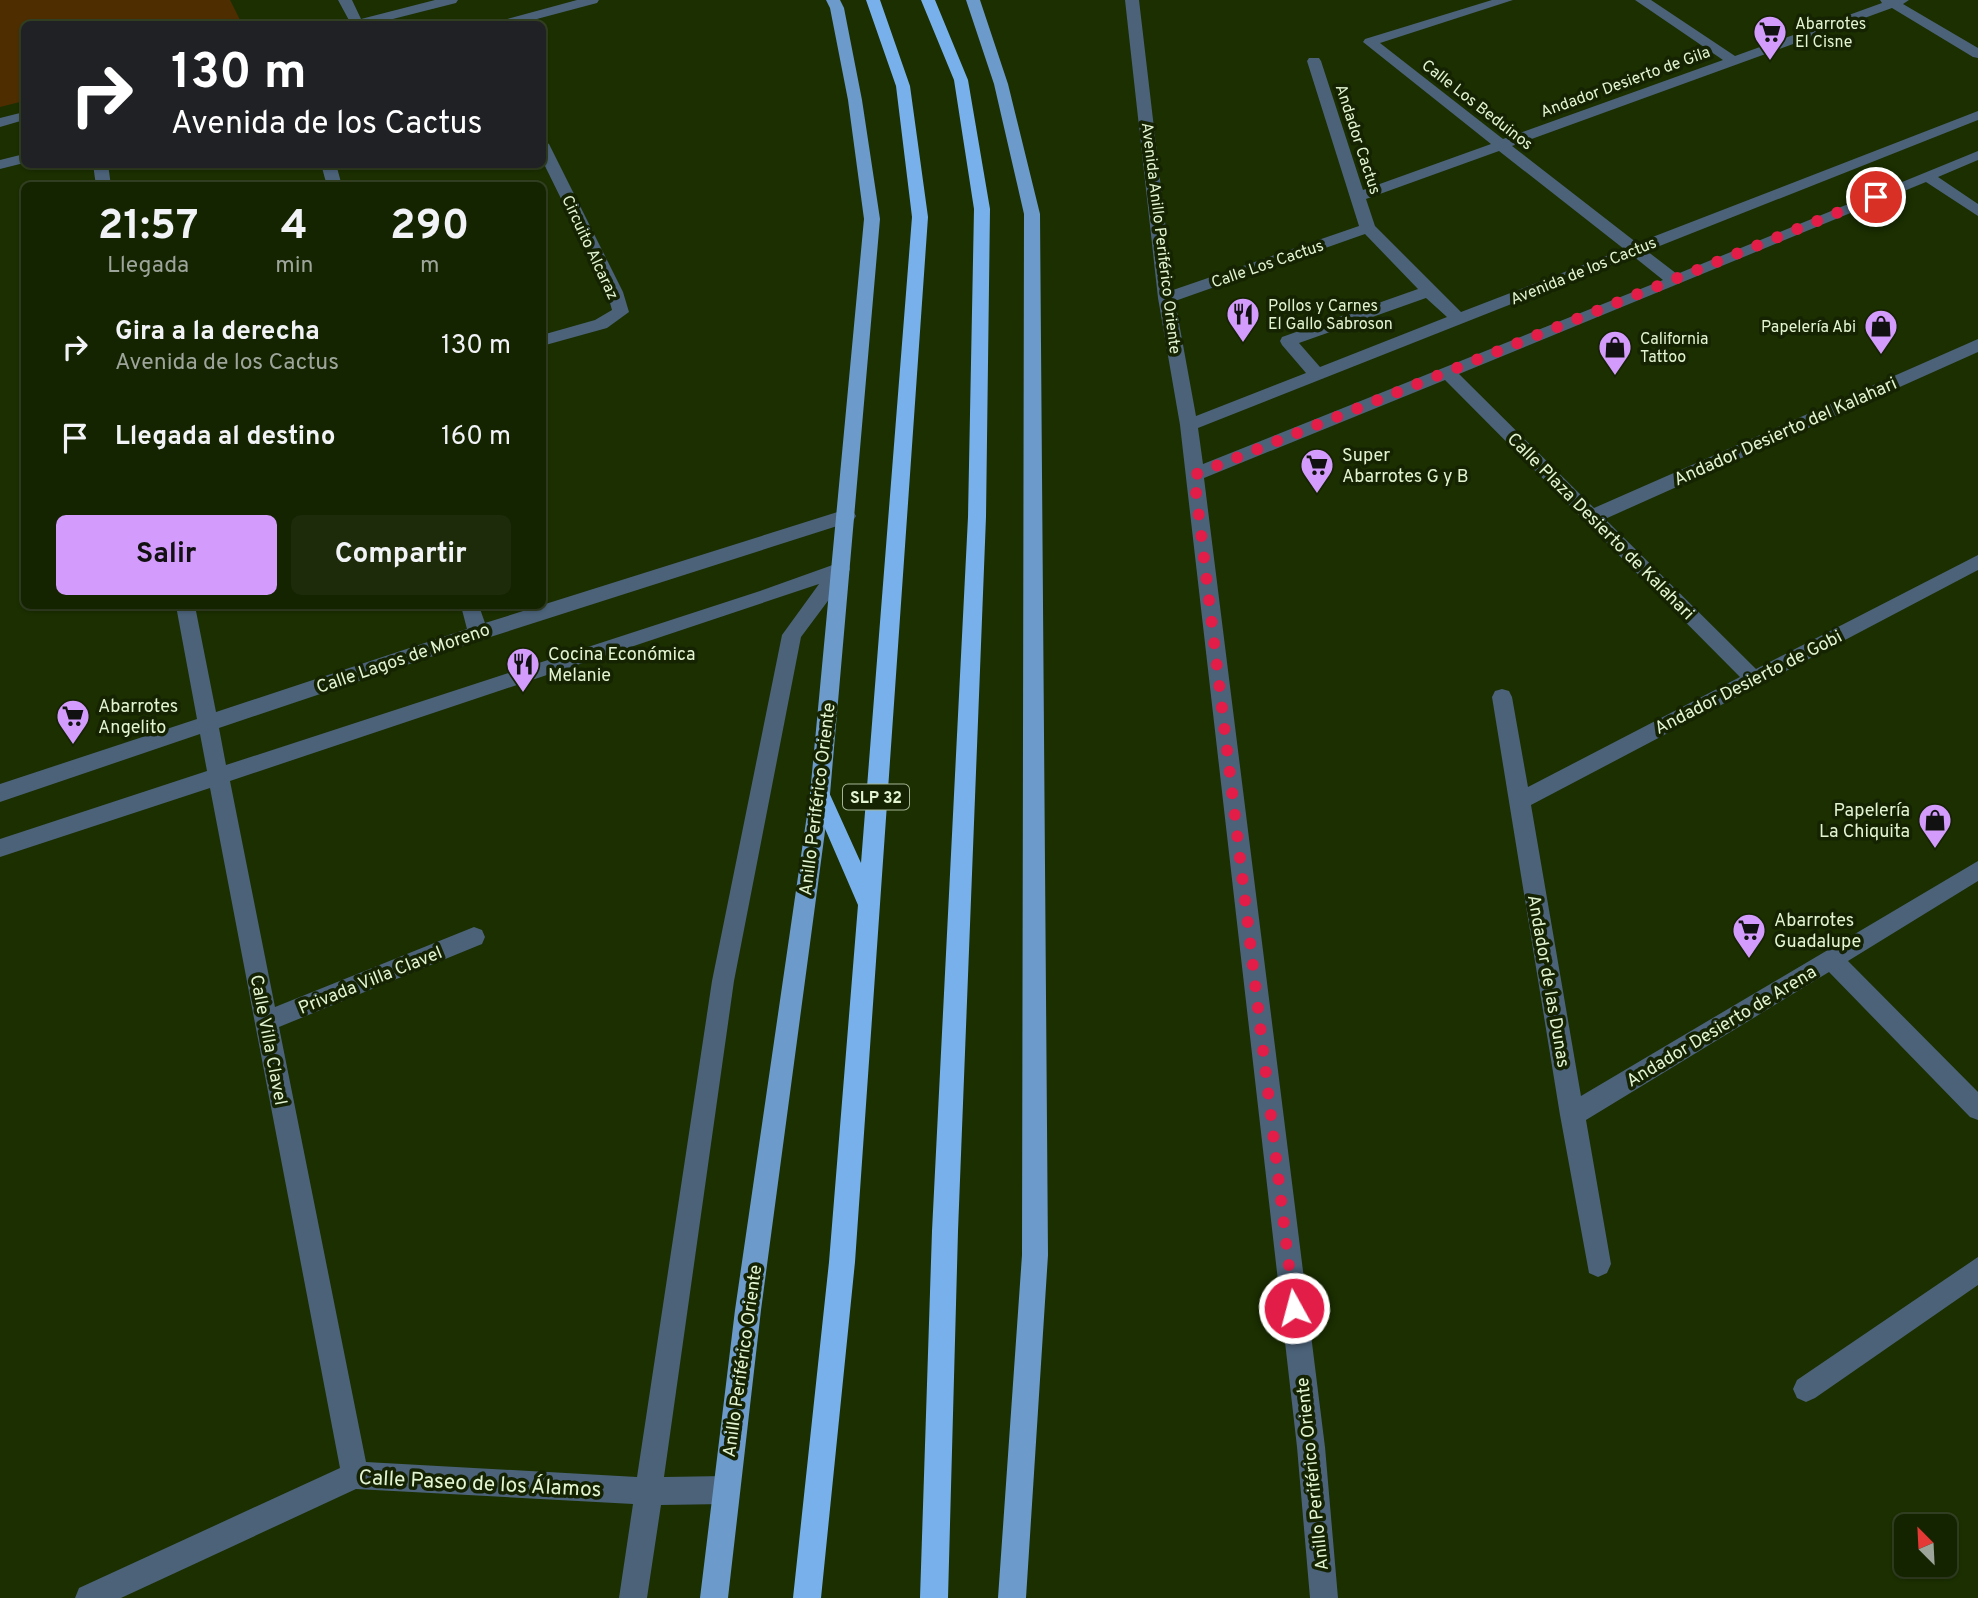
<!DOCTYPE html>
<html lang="es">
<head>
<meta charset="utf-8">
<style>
	:root { --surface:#142300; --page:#1d2b0a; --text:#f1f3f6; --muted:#9da499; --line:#334022; --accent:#d39cfc }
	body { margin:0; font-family:Overpass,sans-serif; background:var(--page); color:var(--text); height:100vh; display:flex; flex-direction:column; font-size:26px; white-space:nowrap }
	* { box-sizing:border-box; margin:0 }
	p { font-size:23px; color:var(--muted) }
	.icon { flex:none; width:38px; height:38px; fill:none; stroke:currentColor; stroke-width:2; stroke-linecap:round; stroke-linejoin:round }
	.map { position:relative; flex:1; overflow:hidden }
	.details { position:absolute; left:21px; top:182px; width:525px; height:427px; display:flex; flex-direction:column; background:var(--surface); border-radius:10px; box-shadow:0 2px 5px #0004,0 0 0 2px var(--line) }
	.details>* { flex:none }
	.banner { position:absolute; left:21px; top:21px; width:525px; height:147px; border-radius:10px; box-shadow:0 2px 5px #0004,0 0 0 2px var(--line); background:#202124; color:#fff; overflow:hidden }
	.needle { width:46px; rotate:336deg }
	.buttons { position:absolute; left:1894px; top:1514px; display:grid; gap:14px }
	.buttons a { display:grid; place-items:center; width:63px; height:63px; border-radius:10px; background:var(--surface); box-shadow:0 2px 5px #0004,0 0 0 2px var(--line); font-size:35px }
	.pin { position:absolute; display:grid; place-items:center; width:60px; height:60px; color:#fff; margin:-30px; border:4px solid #fff; border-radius:50%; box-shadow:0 2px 7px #0007 }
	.me { position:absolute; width:77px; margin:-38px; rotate:353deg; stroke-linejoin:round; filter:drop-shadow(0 0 5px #0008) }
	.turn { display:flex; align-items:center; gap:24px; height:147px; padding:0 35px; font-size:32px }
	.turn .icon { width:91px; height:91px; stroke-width:2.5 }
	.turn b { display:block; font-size:49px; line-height:60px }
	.eta { display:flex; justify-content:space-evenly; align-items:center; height:119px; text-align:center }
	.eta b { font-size:42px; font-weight:700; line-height:49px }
	.action { display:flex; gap:14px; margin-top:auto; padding:14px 35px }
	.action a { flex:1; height:80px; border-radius:10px; background:var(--accent); color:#111; font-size:28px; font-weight:700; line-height:80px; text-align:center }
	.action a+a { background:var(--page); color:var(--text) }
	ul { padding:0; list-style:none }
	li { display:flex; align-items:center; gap:21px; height:91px; padding:0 35px }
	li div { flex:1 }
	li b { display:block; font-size:26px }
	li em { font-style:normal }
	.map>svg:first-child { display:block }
</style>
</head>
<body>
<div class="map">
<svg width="1978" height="1598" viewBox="0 0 1978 1598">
	<rect width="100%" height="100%" fill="#1b2f00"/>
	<polygon fill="#4e2e00" points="0,0 230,0 242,24 24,24 24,101 0,107"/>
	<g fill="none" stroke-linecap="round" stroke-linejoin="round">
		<g fill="#4b6279" fill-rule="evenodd">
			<polygon points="338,0 352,0 361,19 435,0 458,0 456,3 373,24 351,24"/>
			<polygon points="577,0 599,0 597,3 518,24 498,24 500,21"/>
			<path d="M1125,0H1139L1173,290L1359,226L1307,61L1309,58H1319L1321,61L1363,190L1491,144L1363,42L1365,39L1492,0H1513L1380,43L1503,139L1723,60L1635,0H1651L1735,56L1882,3L1880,0H1909L1903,4L1978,48V58L1973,57L1892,8L1512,146L1637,243L1978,111V120L1647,251L1677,274L1978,151V160L1938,177L1978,204V216L1926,182L1459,374L1594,508L1978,339V352L1605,519L1756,669L1978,555V570L1531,805L1581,1096L1978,861V881L1848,961L1978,1092V1120L1970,1117L1829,972L1586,1120L1611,1264L1607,1273L1598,1277L1589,1273L1560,1115L1492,697L1495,691L1502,689L1509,691L1512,697L1528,787L1740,677L1445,380L1204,478L1325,1447L1338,1598H1310L1297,1447L1180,425L1158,298ZM1499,151L1624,249L1461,312L1375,226L1366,199ZM1365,234L1418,289L1282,337L1280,341L1282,345L1306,373L1196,416L1175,301ZM1633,256L1663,280L1203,464L1198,428ZM1426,298L1447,317L1320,367L1299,343Z"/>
			<polygon points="24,112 24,120 0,127 0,118"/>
			<polygon points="542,140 549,144 623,292 629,312 607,328 542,346 542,335 595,320 612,310 607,292 542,160"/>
			<polygon points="24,154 24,163 0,169 0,160"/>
			<polygon points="93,164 108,164 111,186 96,186"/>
			<polygon points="321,164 336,164 342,186 327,186"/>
			<path d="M847,509L853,511L856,516L853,521L484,639L219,728L226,765L760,591L841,562L848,564L850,569L848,574L801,637L734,981L664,1477L725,1476L735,1480L739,1490L735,1500L725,1504L661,1505L647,1598H619L633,1504L356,1489L121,1598H75L79,1588L340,1468L210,788L0,857V839L207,771L200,734L0,802V784L197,719L176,606H195L216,712L467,629L461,606H479L485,623ZM819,584L782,635L712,981L637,1477L366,1462L279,1027L482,944L485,937L482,930L474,927L275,1007L230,781Z"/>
			<polygon points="1978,1257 1978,1285 1815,1398 1806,1402 1797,1398 1793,1389 1797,1380"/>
		</g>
		<g fill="#6b9acb" fill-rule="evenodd">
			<polygon points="826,0 840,0 844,8 862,100 880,219 830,794 761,1310 728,1598 700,1598 735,1310 810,794 864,219 848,100 830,8"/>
			<polygon points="966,0 980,0 1008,84 1040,214 1048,1255 1026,1598 998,1598 1022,1255 1024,214 994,84"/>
		</g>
		<g fill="#77b0eb" fill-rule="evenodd">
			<polygon points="866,0 880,0 910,86 928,217 855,1262 821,1598 793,1598 829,1262 858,905 810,794 813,788 820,785 827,788 861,863 912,217 896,86"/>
			<polygon points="921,0 935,0 968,80 990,209 986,517 958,1231 948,1598 920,1598 932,1231 968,517 974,209 954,80"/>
		</g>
	</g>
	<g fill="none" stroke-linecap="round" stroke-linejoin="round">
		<polyline stroke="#e11d48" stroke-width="12" stroke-dasharray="0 21.6" points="1294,1308 1194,475 1876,197"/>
	</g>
	<defs>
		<symbol id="supermarket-pin" viewBox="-11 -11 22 30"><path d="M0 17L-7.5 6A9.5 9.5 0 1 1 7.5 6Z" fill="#d39cfc" stroke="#152303"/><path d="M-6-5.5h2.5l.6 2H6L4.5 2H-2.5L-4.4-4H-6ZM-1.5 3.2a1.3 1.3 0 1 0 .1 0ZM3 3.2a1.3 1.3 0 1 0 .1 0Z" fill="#111"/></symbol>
		<symbol id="restaurant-pin" viewBox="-11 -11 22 30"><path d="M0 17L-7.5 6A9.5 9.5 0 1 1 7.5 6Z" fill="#d39cfc" stroke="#152303"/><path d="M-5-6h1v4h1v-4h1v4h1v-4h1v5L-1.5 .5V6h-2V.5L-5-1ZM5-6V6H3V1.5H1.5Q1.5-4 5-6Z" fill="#111"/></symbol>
		<symbol id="shop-pin" viewBox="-11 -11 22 30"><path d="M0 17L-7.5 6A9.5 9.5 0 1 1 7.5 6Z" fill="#d39cfc" stroke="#152303"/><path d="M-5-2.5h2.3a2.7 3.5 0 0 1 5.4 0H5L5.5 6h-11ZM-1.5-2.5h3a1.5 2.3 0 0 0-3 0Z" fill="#111"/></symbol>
	</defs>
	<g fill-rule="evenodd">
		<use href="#supermarket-pin" x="1751" y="13" width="38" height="52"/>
		<use href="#restaurant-pin" x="1224" y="295" width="38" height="52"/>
		<use href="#shop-pin" x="1862" y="307" width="38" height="52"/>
		<use href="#shop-pin" x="1596" y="328" width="38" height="52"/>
		<use href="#supermarket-pin" x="1298" y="446" width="38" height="52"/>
		<use href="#restaurant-pin" x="504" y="645" width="38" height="52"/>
		<use href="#supermarket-pin" x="54" y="697" width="38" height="52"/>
		<use href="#shop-pin" x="1916" y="801" width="38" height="52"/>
		<use href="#supermarket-pin" x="1730" y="911" width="38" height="52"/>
	</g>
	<g text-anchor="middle" stroke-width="7" stroke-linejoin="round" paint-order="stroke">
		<g font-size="16" fill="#e2f4d2" stroke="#152303" text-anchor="start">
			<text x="1795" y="29">Abarrotes<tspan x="1795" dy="18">El Cisne</tspan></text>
			<text x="1268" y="311">Pollos y Carnes<tspan x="1268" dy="18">El Gallo Sabroson</tspan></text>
			<text x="1856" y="332" text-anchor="end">Papelería Abi</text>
			<text x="1640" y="344">California<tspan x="1640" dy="18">Tattoo</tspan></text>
		</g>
		<g font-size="16" fill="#e2f4d2" stroke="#152303">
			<text transform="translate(1625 81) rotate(-20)" y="6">Andador Desierto de Gila</text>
			<text transform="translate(1478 104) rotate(38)" y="6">Calle Los Beduinos</text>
			<text transform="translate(1359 139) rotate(72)" y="6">Andador Cactus</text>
			<text transform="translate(1162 238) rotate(83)" y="6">Avenida Anillo Periférico Oriente</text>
			<text transform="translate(591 247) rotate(65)" y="6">Circuito Alcaraz</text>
			<text transform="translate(1267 263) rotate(-19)" y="6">Calle Los Cactus</text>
			<text transform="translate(1583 270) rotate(-22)" y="6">Avenida de los Cactus</text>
		</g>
		<rect fill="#152303" stroke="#a4b594" stroke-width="2" x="843" y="784.5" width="66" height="25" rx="5"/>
		<g font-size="16" font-weight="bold" fill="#e2f4d2">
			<text x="876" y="803">SLP 32</text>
		</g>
		<g font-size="18" fill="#e2f4d2" stroke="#152303">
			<text transform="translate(1785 431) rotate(-24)" y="6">Andador Desierto del Kalahari</text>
			<text transform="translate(1601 526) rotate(45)" y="6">Calle Plaza Desierto de Kalahari</text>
			<text transform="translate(403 658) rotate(-19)" y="6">Calle Lagos de Moreno</text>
			<text transform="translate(1748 682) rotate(-27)" y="6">Andador Desierto de Gobi</text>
			<text transform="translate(817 799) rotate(-83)" y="6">Anillo Periférico Oriente</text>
			<text transform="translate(370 980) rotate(-22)" y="6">Privada Villa Clavel</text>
			<text transform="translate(1549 981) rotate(80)" y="6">Andador de las Dunas</text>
			<text transform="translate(1721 1026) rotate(-31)" y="6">Andador Desierto de Arena</text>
			<text transform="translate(269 1040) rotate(79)" y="6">Calle Villa Clavel</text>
			<text transform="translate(742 1361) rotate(-82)" y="6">Anillo Periférico Oriente</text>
			<text transform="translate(1312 1474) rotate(-96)" y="6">Anillo Periférico Oriente</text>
		</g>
		<g font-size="18" fill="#e2f4d2" stroke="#152303" text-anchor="start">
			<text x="1342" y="461">Super<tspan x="1342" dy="21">Abarrotes G y B</tspan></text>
			<text x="548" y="660">Cocina Económica<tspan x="548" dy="21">Melanie</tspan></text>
			<text x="98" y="712">Abarrotes<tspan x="98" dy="21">Angelito</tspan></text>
			<text x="1910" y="816" text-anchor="end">Papelería<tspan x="1910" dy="21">La Chiquita</tspan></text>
			<text x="1774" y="926">Abarrotes<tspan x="1774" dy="21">Guadalupe</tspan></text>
		</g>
		<g font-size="21" fill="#e2f4d2" stroke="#152303">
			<text transform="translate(480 1483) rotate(3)" y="7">Calle Paseo de los Álamos</text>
		</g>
	</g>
</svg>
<div class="buttons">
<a><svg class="needle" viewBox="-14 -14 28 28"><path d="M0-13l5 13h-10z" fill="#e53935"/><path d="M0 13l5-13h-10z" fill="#9da499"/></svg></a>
</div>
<div class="pin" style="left:1876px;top:197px;background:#d93025"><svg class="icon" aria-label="arrive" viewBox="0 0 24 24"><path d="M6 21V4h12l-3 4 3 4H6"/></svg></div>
<svg class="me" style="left:1294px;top:1308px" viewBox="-20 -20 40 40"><circle r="17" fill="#e11d48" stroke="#fff" stroke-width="3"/><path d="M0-11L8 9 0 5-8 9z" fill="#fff"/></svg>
<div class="banner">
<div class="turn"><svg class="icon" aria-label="right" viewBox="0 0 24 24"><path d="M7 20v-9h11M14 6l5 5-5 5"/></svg><div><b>130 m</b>Avenida de los Cactus</div></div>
</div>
<section class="details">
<div class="eta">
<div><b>21:57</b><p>Llegada</p></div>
<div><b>4</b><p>min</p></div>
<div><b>290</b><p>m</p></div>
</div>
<ul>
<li><svg class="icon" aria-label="right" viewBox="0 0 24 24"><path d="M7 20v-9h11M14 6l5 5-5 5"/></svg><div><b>Gira a la derecha</b><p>Avenida de los Cactus</p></div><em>130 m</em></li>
<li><svg class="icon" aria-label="arrive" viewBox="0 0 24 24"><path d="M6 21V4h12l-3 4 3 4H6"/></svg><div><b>Llegada al destino</b></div><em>160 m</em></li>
</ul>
<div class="action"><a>Salir</a><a>Compartir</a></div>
</section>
</div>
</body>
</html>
